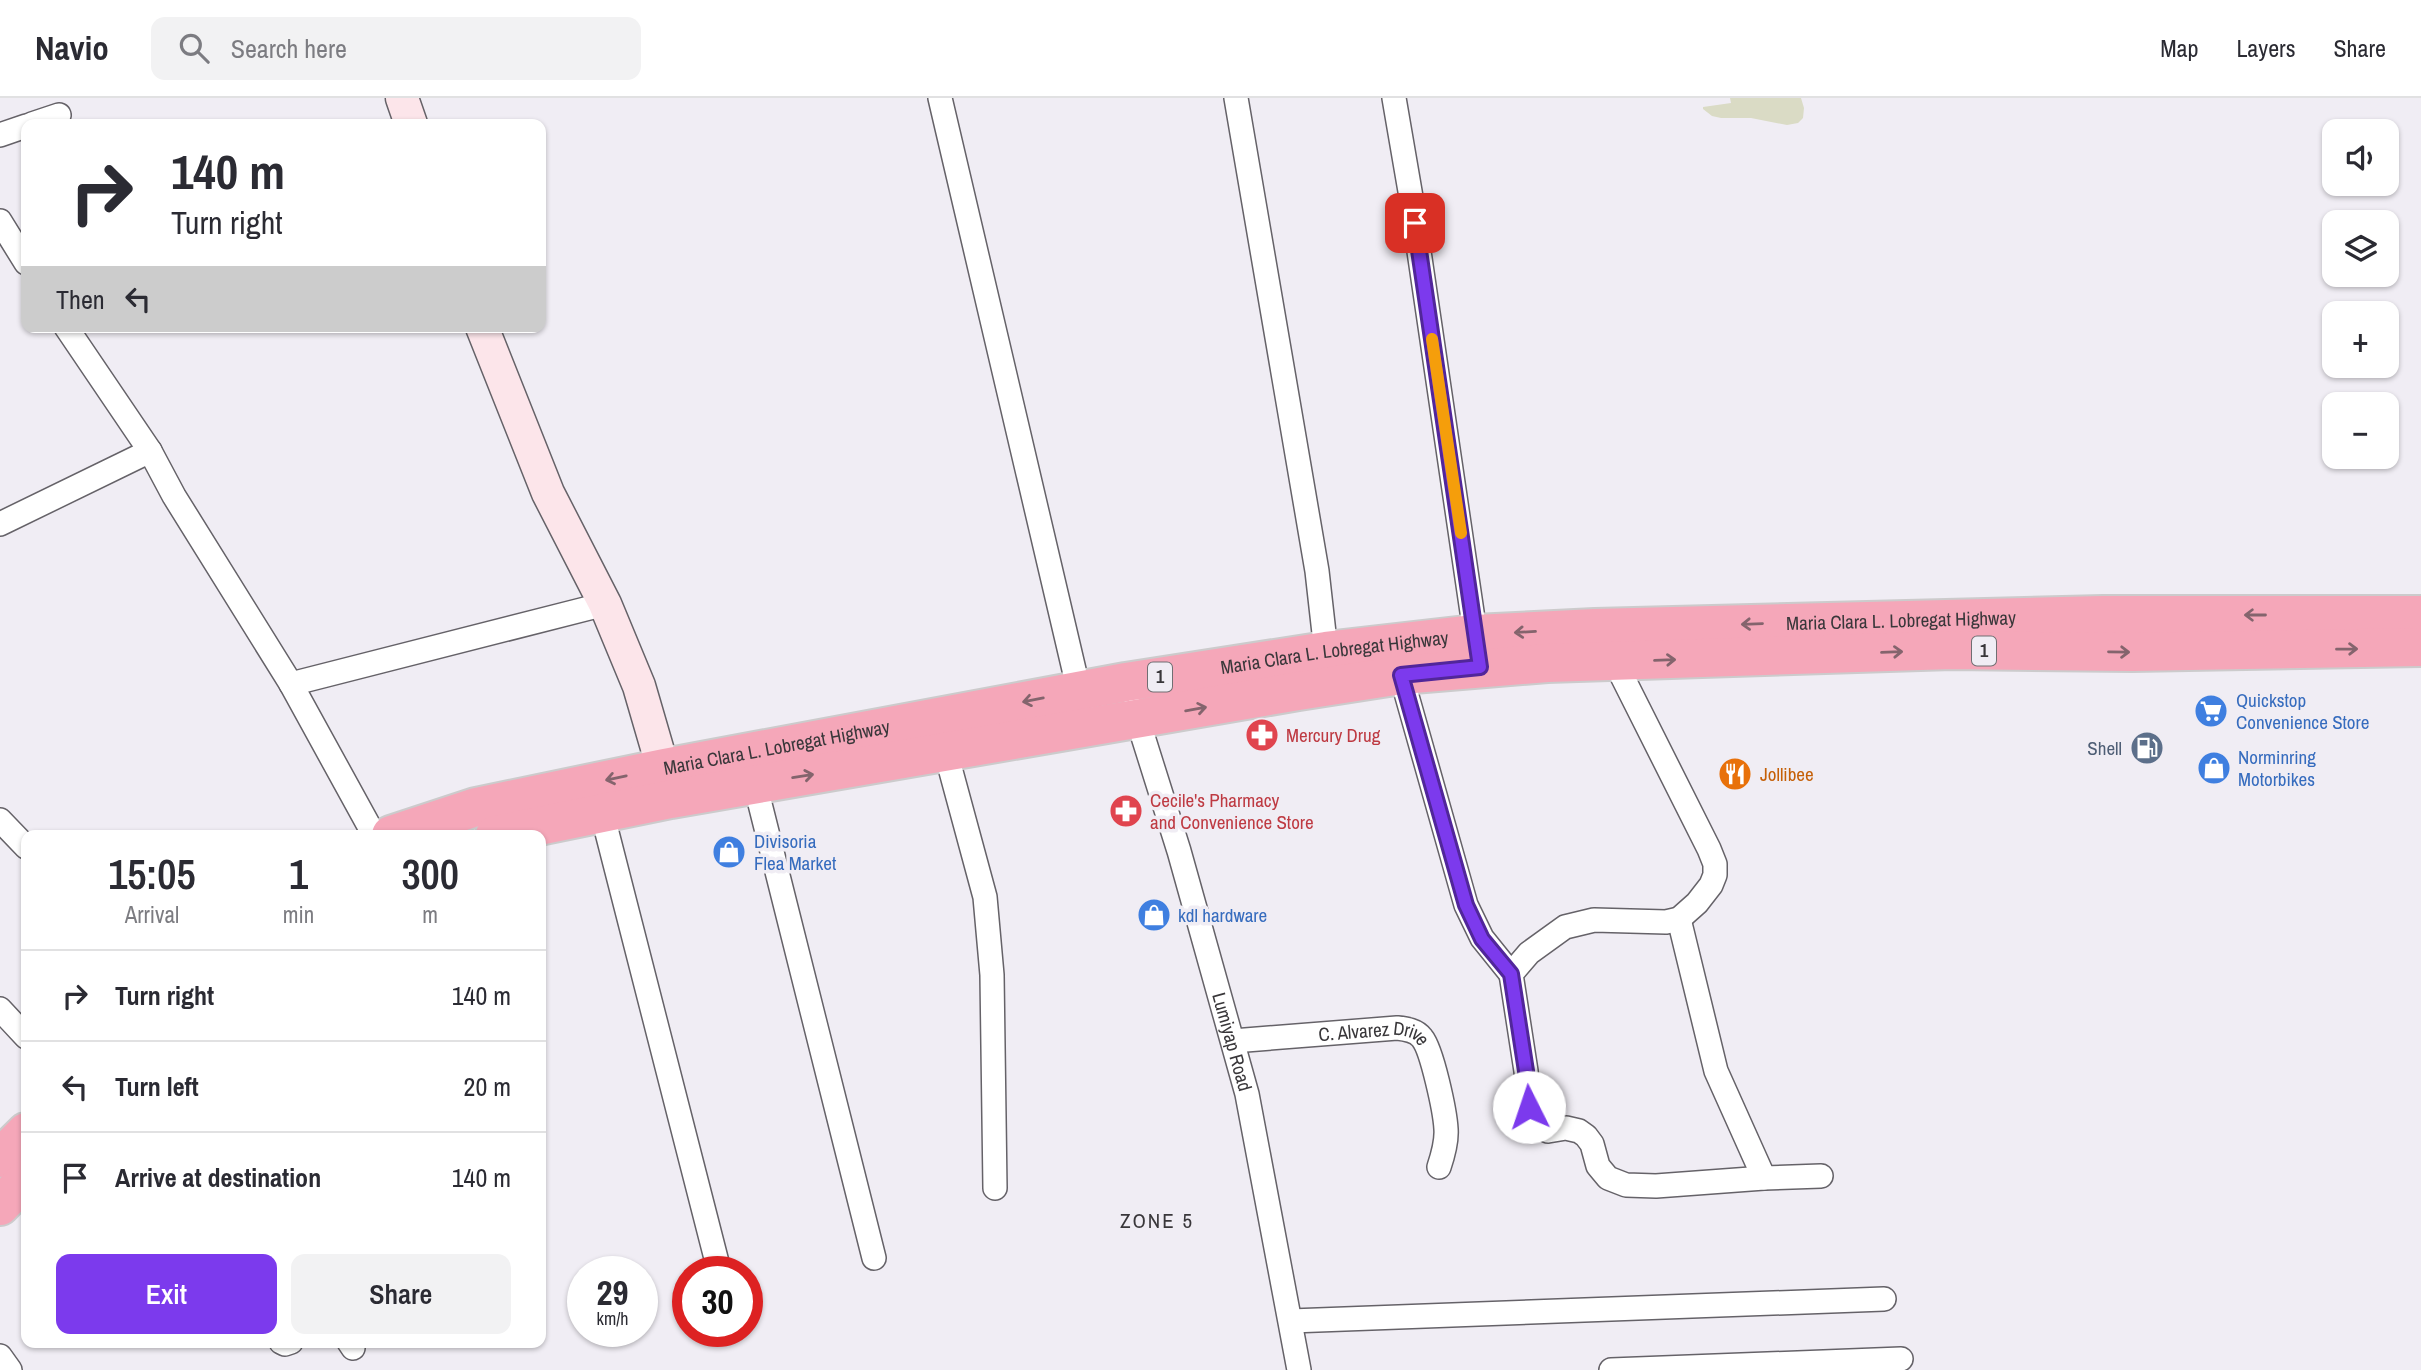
<!DOCTYPE html>
<html lang="en">
<head>
<meta charset="utf-8">
<style>
	:root { --surface:#fff; --page:#f2f2f3; --text:#2b2b33; --muted:#7c7c81; --line:#e1e1e2; --accent:#7c3aed }
	body { margin:0; font-family:"Archivo Narrow",sans-serif; background:var(--page); color:var(--text); height:100vh; display:flex; flex-direction:column; font-size:26px; white-space:nowrap }
	* { box-sizing:border-box; margin:0 }
	p { font-size:23px; color:var(--muted) }
	.icon { flex:none; width:38px; height:38px; fill:none; stroke:currentColor; stroke-width:2; stroke-linecap:round; stroke-linejoin:round }
	.map { position:relative; flex:1; overflow:hidden }
	.drawer { position:absolute; left:21px; top:732px; width:525px; height:518px; display:flex; flex-direction:column; background:var(--surface); border-radius:14px; box-shadow:0 2px 5px #0004 }
	.drawer>* { flex:none }
	.hud { position:absolute; left:21px; top:21px; width:525px; height:214px; border-radius:14px; box-shadow:0 2px 5px #0004; background:#fff; color:var(--text); overflow:hidden }
	.controls { position:absolute; left:2322px; top:21px; display:grid; gap:14px }
	.controls a { display:grid; place-items:center; width:77px; height:77px; border-radius:14px; background:var(--surface); box-shadow:0 2px 5px #0004; font-size:35px }
	.speed { position:absolute; left:567px; top:1158px; display:flex; gap:14px; font-size:35px; font-weight:700; text-align:center }
	.speed>* { display:grid; place-content:center; width:91px; height:91px; border-radius:50%; background:var(--surface); box-shadow:0 2px 5px #0004; line-height:1 }
	.speed small { font-size:18px; font-weight:400 }
	.speed .limit { border:10px solid #d22; background:#fff; color:#111 }
	.pin { position:absolute; display:grid; place-items:center; width:60px; height:60px; color:#fff; margin:-30px; border-radius:14px; box-shadow:0 4px 10px #0006 }
	.me { position:absolute; width:77px; margin:-38px; rotate:356deg; stroke-linejoin:round; filter:drop-shadow(0 0 5px #0008) }
	.turn { display:flex; align-items:center; gap:24px; height:147px; padding:0 35px; font-size:32px }
	.turn .icon { width:91px; height:91px; stroke-width:2.5 }
	.turn b { display:block; font-size:49px; line-height:60px }
	.then { display:flex; align-items:center; height:66px; padding:0 35px; background:#0003; gap:14px; font-size:26px }
	.eta { display:flex; justify-content:space-evenly; align-items:center; height:119px; text-align:center }
	.eta b { font-size:42px; font-weight:600; line-height:49px }
	.primary-button { display:flex; gap:14px; margin-top:auto; padding:14px 35px }
	.primary-button a { flex:1; height:80px; border-radius:14px; background:var(--accent); color:#fff; font-size:28px; font-weight:600; line-height:80px; text-align:center }
	.primary-button a+a { background:var(--page); color:var(--text) }
	ul { padding:0; list-style:none }
	li { display:flex; align-items:center; gap:21px; height:91px; padding:0 35px; border-top:2px solid var(--line) }
	li div { flex:1 }
	li b { display:block; font-size:26px }
	li em { font-style:normal }
	header { display:flex; align-items:center; gap:42px; box-sizing:border-box; height:98px; padding:0 35px; background:var(--surface); border-bottom:2px solid var(--line) }
	header strong { font-size:33px }
	nav { display:flex; gap:38px; margin-inline-start:auto; font-size:24px }
	.search { width:490px; height:63px; background:var(--page); display:flex; align-items:center; gap:18px; box-sizing:border-box; padding:0 24px; border-radius:14px; color:var(--muted); font-size:26px }
	.map>svg:first-child { display:block }
</style>
</head>
<body>
<header>
<strong>Navio</strong>
<div class="search"><svg class="icon" aria-label="search" viewBox="0 0 24 24"><circle cx="10" cy="10" r="6"/><path d="M15 15l6 6"/></svg>Search here</div>
<nav><a>Map</a><a>Layers</a><a>Share</a></nav>
</header>
<div class="map">
<svg width="2421" height="1272" viewBox="0 0 2421 1272">
	<rect width="100%" height="100%" fill="#f0edf4"/>
	<polygon fill="#dadbc5" points="1730,0 1801,0 1804,10 1803,20 1798,25 1787,27 1751,20 1721,20 1712,18 1703,11 1703,9 1731,5"/>
	<g fill="none" stroke-linecap="round" stroke-linejoin="round">
		<defs>
			<g id="street">
				<polyline points="940,0 1079,593"/>
				<polyline points="1236,0 1317,473 1326,553"/>
				<polyline points="1394,0 1411,99 1477,548"/>
				<polyline points="32,26 59,17"/>
				<polyline points="0,37 26,28"/>
				<polyline points="0,123 26,165"/>
				<polyline points="66,229 150,353 174,398 291,586 374,737"/>
				<polyline points="0,426 150,353"/>
				<polyline points="1615,564 1709,751 1715,766 1715,777 1711,787 1697,805 1679,821 1666,824 1594,822 1565,829 1529,855 1511,876 1526,973 1529,1009 1534,1022 1540,1029 1548,1033 1566,1030 1579,1033 1586,1038 1592,1046 1598,1068 1608,1080 1626,1087 1656,1088 1764,1080 1821,1078"/>
				<polyline points="1401,577 1466,807 1482,840 1511,876"/>
				<polyline points="291,586 605,506"/>
				<path id="s1" d="M1134,610L1179,753L1247,996L1299,1272"/>
				<polyline points="946,655 985,799 992,877 995,1090"/>
				<polyline points="755,686 874,1160"/>
				<polyline points="602,715 719,1172"/>
				<polyline points="0,722 26,749"/>
				<polyline points="1679,821 1716,973 1764,1080"/>
				<polyline points="0,911 26,939"/>
				<path id="s2" d="M1233,943L1397,930C1406,931 1416,932 1422,940C1432,952 1445,1013 1446,1031C1447,1044 1443,1057 1439,1069"/>
				<polyline points="1291,1223 1884,1201"/>
				<polyline points="281,1244 285,1246 291,1244"/>
				<polyline points="349,1244 353,1250"/>
				<polyline points="0,1258 10,1272"/>
				<polyline points="1611,1272 1901,1261"/>
			</g>
			<g id="secondary">
				<polyline points="402,0 411,26"/>
				<polyline points="482,229 548,395 605,506 639,588 669,691"/>
			</g>
			<g id="highway">
				<path id="s3" d="M391,737L476,709L664,670L1126,584L1326,553L1475,536L1595,530L2103,517H2421"/>
				<polyline points="495,737 671,701 1298,593 1401,577 1547,565 1952,552 2132,554 2421,549"/>
				<polyline points="0,1060 26,1034"/>
				<polyline points="0,1108 26,1081"/>
			</g>
		</defs>
		<use href="#street" stroke="#656268" stroke-width="26"/>
		<use href="#secondary" stroke="#656268" stroke-width="35"/>
		<use href="#highway" stroke="#cccbcc" stroke-width="42"/>
		<use href="#street" stroke="#fff" stroke-width="23"/>
		<use href="#secondary" stroke="#fce5ea" stroke-width="32"/>
		<use href="#highway" stroke="#f5a7b9" stroke-width="38"/>
	</g>
	<defs><path id="oneway-shaft" d="M-6 0H5M1.5-3L5.5 0L1.5 3" fill="none" stroke-width="1.6" stroke-linecap="round" stroke-linejoin="round" transform="scale(1.75)"/></defs>
	<g stroke="#84646d">
		<use href="#oneway-shaft" transform="translate(2255 517) rotate(180)"/>
		<use href="#oneway-shaft" transform="translate(1752 526) rotate(178)"/>
		<use href="#oneway-shaft" transform="translate(1525 534) rotate(177)"/>
		<use href="#oneway-shaft" transform="translate(2347 551) rotate(-1)"/>
		<use href="#oneway-shaft" transform="translate(1892 554) rotate(-2)"/>
		<use href="#oneway-shaft" transform="translate(2119 554) rotate(1)"/>
		<use href="#oneway-shaft" transform="translate(1665 562) rotate(-2)"/>
		<use href="#oneway-shaft" transform="translate(1033 602) rotate(169)"/>
		<use href="#oneway-shaft" transform="translate(1196 611) rotate(-10)"/>
		<use href="#oneway-shaft" transform="translate(803 678) rotate(-9)"/>
		<use href="#oneway-shaft" transform="translate(616 680) rotate(168)"/>
	</g>
	<g fill="none" stroke-linecap="round" stroke-linejoin="round">
		<defs>
			<polyline id="route" points="1415,125 1480,569 1401,577 1466,807 1482,841 1511,876 1526,973 1529,1009"/>
		</defs>
		<use href="#route" stroke="#51269a" stroke-width="18"/>
		<use href="#route" stroke="#7c3aed" stroke-width="12"/>
		<polyline stroke="#f59e0b" stroke-width="12" points="1432,241 1461,435"/>
	</g>
	<defs>
		<symbol id="supermarket-disc" viewBox="-11 -11 22 22"><circle r="9.5" fill="#3f7fe0" stroke="#f0edf4"/><path d="M-6-5.5h2.5l.6 2H6L4.5 2H-2.5L-4.4-4H-6ZM-1.5 3.2a1.3 1.3 0 1 0 .1 0ZM3 3.2a1.3 1.3 0 1 0 .1 0Z" fill="#fff"/></symbol>
		<symbol id="pharmacy-disc" viewBox="-11 -11 22 22"><circle r="9.5" fill="#e0444e" stroke="#f0edf4"/><path d="M-2-6h4v4h4v4h-4v4h-4v-4h-4v-4h4Z" fill="#fff"/></symbol>
		<symbol id="fuel-disc" viewBox="-11 -11 22 22"><circle r="9.5" fill="#5c6f8a" stroke="#f0edf4"/><path d="M-5.5-6h7V0h2V4h1.3V-2.5L3-4.5l.8-.8L6-3V5H2.5V1h-1V6h-7ZM-4.2-4.7v3.2H.2V-4.7Z" fill="#fff"/></symbol>
		<symbol id="shop-disc" viewBox="-11 -11 22 22"><circle r="9.5" fill="#3f7fe0" stroke="#f0edf4"/><path d="M-5-2.5h2.3a2.7 3.5 0 0 1 5.4 0H5L5.5 6h-11ZM-1.5-2.5h3a1.5 2.3 0 0 0-3 0Z" fill="#fff"/></symbol>
		<symbol id="restaurant-disc" viewBox="-11 -11 22 22"><circle r="9.5" fill="#e8710a" stroke="#f0edf4"/><path d="M-5-6h1v4h1v-4h1v4h1v-4h1v5L-1.5 .5V6h-2V.5L-5-1ZM5-6V6H3V1.5H1.5Q1.5-4 5-6Z" fill="#fff"/></symbol>
	</defs>
	<g fill-rule="evenodd">
		<use href="#supermarket-disc" x="2192" y="594" width="38" height="38"/>
		<use href="#pharmacy-disc" x="1243" y="618" width="38" height="38"/>
		<use href="#fuel-disc" x="2128" y="631" width="38" height="38"/>
		<use href="#shop-disc" x="2195" y="651" width="38" height="38"/>
		<use href="#restaurant-disc" x="1716" y="657" width="38" height="38"/>
		<use href="#pharmacy-disc" x="1107" y="694" width="38" height="38"/>
		<use href="#shop-disc" x="710" y="735" width="38" height="38"/>
		<use href="#shop-disc" x="1135" y="798" width="38" height="38"/>
	</g>
	<g text-anchor="middle" stroke-width="7" stroke-linejoin="round" paint-order="stroke">
		<g fill="#f0edf4" stroke="#706e72" stroke-width="2">
			<rect x="1972" y="538.5" width="24" height="29" rx="5"/>
			<rect x="1148" y="564.5" width="24" height="29" rx="5"/>
		</g>
		<g font-size="18" font-weight="bold" fill="#39373a">
			<text x="1984" y="559">1</text>
			<text x="1160" y="585">1</text>
		</g>
		<g font-size="19" fill="#39373a" stroke="#f0edf4">
			<text dy="7" stroke="none"><textPath href="#s3" startOffset="1530">Maria Clara L. Lobregat Highway</textPath></text>
			<text dy="7" stroke="none"><textPath href="#s3" startOffset="962">Maria Clara L. Lobregat Highway</textPath></text>
			<text dy="7" stroke="none"><textPath href="#s3" startOffset="396">Maria Clara L. Lobregat Highway</textPath></text>
			<text dy="7" stroke="none"><textPath href="#s1" startOffset="348">Lumiyap Road</textPath></text>
			<text dy="7" stroke="none"><textPath href="#s2" startOffset="142">C. Alvarez Drive</textPath></text>
		</g>
		<g font-size="19" fill="#366cbe" stroke="#f0edf4" text-anchor="start">
			<text x="2236" y="609">Quickstop<tspan x="2236" dy="22">Convenience Store</tspan></text>
			<text x="2238" y="666">Norminring<tspan x="2238" dy="22">Motorbikes</tspan></text>
			<text x="754" y="750">Divisoria<tspan x="754" dy="22">Flea Market</tspan></text>
			<text x="1178" y="824">kdl hardware</text>
		</g>
		<g font-size="19" fill="#be3a42" stroke="#f0edf4" text-anchor="start">
			<text x="1286" y="644">Mercury Drug</text>
			<text x="1150" y="709">Cecile's Pharmacy<tspan x="1150" dy="22">and Convenience Store</tspan></text>
		</g>
		<g font-size="19" fill="#4e5e75" stroke="#f0edf4" text-anchor="end">
			<text x="2122" y="657">Shell</text>
		</g>
		<g font-size="19" fill="#c56008" stroke="#f0edf4" text-anchor="start">
			<text x="1760" y="683">Jollibee</text>
		</g>
		<g font-size="21" letter-spacing="2" fill="#39373a" stroke="#f0edf4">
			<text x="1157" y="1130">ZONE 5</text>
		</g>
	</g>
</svg>
<div class="controls">
<a><svg class="icon" aria-label="sound" viewBox="0 0 24 24"><path d="M4 9h4l5-4v14l-5-4H4zM17 9q2 3 0 6"/></svg></a>
<a><svg class="icon" aria-label="layers" viewBox="0 0 24 24"><path d="M12 4l9 5-9 5-9-5zM3 14l9 5 9-5"/></svg></a>
<a>+</a>
<a>−</a>
</div>
<div class="speed"><div>29<small>km/h</small></div><div class="limit">30</div></div>
<div class="pin" style="left:1415px;top:125px;background:#d93025"><svg class="icon" aria-label="arrive" viewBox="0 0 24 24"><path d="M6 21V4h12l-3 4 3 4H6"/></svg></div>
<svg class="me" style="left:1529px;top:1009px" viewBox="-20 -20 40 40"><circle r="19" fill="#fff"/><path d="M0-13L10 11 0 6-10 11z" fill="#7c3aed"/></svg>
<div class="hud">
<div class="turn"><svg class="icon" aria-label="right" viewBox="0 0 24 24"><path d="M7 20v-9h11M14 6l5 5-5 5"/></svg><div><b>140 m</b>Turn right</div></div>
<div class="then">Then<svg class="icon" aria-label="left" viewBox="0 0 24 24"><path d="M17 20v-9H6M10 6l-5 5 5 5"/></svg></div>
</div>
<section class="drawer">
<div class="eta">
<div><b>15:05</b><p>Arrival</p></div>
<div><b>1</b><p>min</p></div>
<div><b>300</b><p>m</p></div>
</div>
<ul>
<li><svg class="icon" aria-label="right" viewBox="0 0 24 24"><path d="M7 20v-9h11M14 6l5 5-5 5"/></svg><div><b>Turn right</b></div><em>140 m</em></li>
<li><svg class="icon" aria-label="left" viewBox="0 0 24 24"><path d="M17 20v-9H6M10 6l-5 5 5 5"/></svg><div><b>Turn left</b></div><em>20 m</em></li>
<li><svg class="icon" aria-label="arrive" viewBox="0 0 24 24"><path d="M6 21V4h12l-3 4 3 4H6"/></svg><div><b>Arrive at destination</b></div><em>140 m</em></li>
</ul>
<div class="primary-button"><a>Exit</a><a>Share</a></div>
</section>
</div>
</body>
</html>
